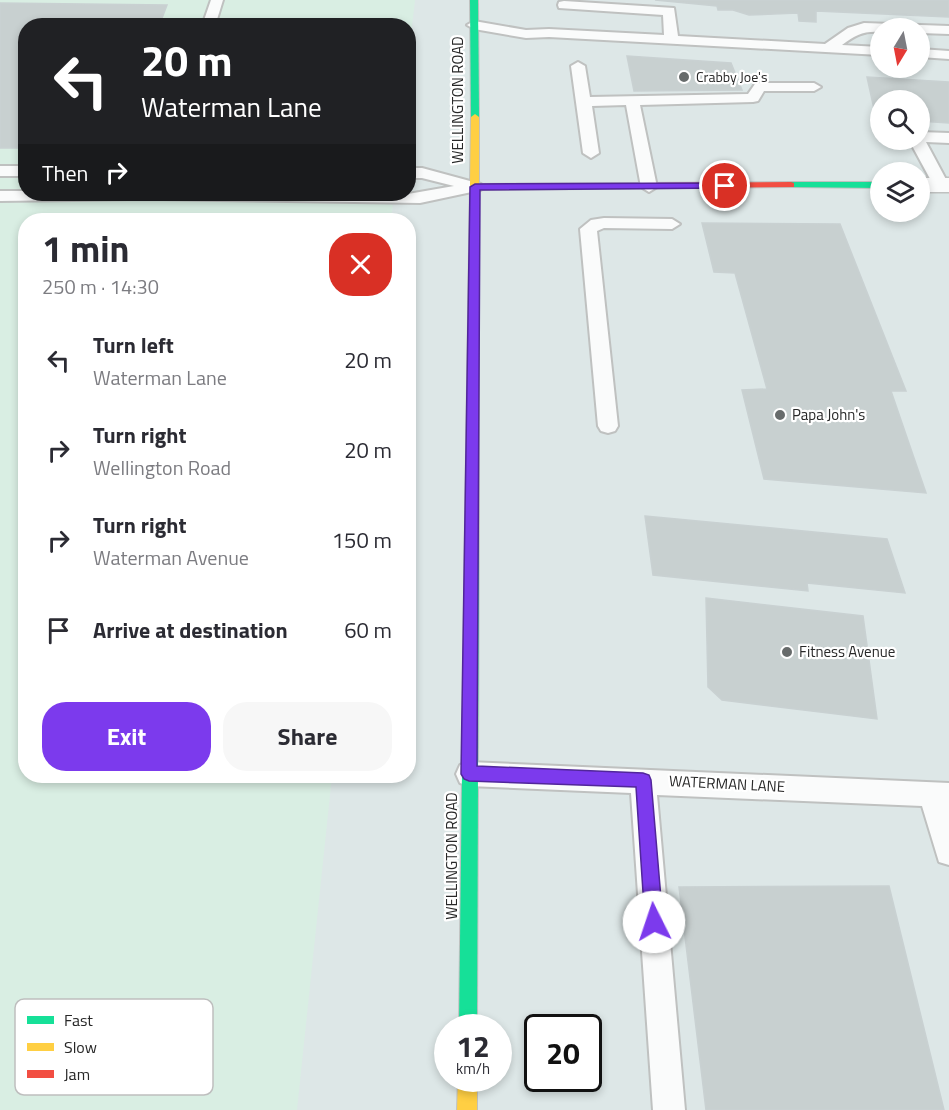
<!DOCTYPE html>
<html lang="en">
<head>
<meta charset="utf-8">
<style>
	:root { --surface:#fff; --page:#f7f7f7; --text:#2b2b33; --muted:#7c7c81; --accent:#7c3aed }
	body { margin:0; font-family:"Titillium Web",sans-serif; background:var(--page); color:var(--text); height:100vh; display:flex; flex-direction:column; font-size:22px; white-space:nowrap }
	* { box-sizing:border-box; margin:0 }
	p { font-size:20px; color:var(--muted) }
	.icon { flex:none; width:33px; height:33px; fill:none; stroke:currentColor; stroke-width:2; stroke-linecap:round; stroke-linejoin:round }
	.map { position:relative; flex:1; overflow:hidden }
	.sheet { position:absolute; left:18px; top:213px; width:398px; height:570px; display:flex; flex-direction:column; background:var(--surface); border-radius:24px; box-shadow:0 3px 9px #0003 }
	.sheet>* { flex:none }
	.top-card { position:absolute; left:18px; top:18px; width:398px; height:183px; border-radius:24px; box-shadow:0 3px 9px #0003; background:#202124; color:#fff; overflow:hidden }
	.needle { width:39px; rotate:190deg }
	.tools { position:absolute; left:870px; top:18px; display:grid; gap:12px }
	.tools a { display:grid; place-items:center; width:60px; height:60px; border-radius:50%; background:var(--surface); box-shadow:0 3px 9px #0003; font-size:30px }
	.speed { position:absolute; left:434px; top:1014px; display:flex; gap:12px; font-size:30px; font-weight:700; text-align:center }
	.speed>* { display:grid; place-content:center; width:78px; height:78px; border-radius:50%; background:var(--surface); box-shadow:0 3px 9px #0003; line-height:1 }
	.speed small { font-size:15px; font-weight:400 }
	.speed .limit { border:3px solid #111; border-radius:9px; background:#fff; color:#111 }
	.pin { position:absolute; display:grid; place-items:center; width:51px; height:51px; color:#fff; margin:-26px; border:3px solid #fff; border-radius:50%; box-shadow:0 2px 6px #0007 }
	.me { position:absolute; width:66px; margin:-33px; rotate:356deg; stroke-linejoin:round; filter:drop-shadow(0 0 4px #0008) }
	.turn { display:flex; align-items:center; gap:21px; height:126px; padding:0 24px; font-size:27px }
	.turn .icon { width:78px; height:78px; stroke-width:2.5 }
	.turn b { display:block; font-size:42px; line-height:51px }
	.then { display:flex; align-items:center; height:57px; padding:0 24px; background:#0003; gap:12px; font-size:22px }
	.round { display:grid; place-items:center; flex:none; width:63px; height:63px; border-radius:24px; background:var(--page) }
	.overview { display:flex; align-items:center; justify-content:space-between; height:102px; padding:0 24px }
	h1 { font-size:36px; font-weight:700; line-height:45px }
	.button { display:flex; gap:12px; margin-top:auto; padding:12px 24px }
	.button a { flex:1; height:69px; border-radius:24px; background:var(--accent); color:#fff; font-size:24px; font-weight:700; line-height:69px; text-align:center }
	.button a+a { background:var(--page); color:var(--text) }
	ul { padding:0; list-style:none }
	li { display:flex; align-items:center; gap:18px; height:90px; padding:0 24px }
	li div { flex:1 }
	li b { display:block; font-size:22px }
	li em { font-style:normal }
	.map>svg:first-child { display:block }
</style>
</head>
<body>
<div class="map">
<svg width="949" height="1110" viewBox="0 0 949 1110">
	<rect width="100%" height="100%" fill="#dde7e7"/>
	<polygon fill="#d9eee3" points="0,0 415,0 408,62 408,26 26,26 26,194 394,194 391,220 26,220 26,776 332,776 297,1110 0,1110"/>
	<g fill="#c8d0d0" stroke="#c9d1d2" stroke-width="1.5">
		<polygon points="655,0 949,0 949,17 816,11 816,22 799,21 798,13 749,15 733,10 718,10 717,6"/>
		<polygon points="0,3 167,5 159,26 26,26 26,148 0,148"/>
		<polygon points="627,56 731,63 742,90 634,91"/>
		<polygon points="867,77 949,82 949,123 920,121 920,100 880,100 880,118 876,118"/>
		<polygon points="702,223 840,224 906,391 891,391 926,493 764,479 742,390 767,389 735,273 714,272"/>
		<polygon points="645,516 887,539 905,593 807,583 808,591 653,575"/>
		<polygon points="706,598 863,616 877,719 722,700 708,687"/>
		<polygon points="889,886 944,1110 706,1110 679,887"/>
	</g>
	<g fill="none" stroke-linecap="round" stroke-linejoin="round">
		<defs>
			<g id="lane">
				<polygon points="211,0 223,0 215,26 202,26"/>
				<path d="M564,1L674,8L678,36L825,44L848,28L864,23L949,26V34L920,33V28H880V32C863,31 856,35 842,45L880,47V55L549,37L526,38L474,29L467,25L474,21L526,30L549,29L664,35L663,15L559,8L558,5L559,2Z"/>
				<polygon points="920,49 949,51 949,59 920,57"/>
				<polygon points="578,62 585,66 590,97 748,94 755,84 760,83 814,83 821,87 814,91 764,91 758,101 753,102 640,105 657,187 649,192 641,187 626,105 592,106 599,153 591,158 583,153 571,66"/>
				<polygon points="920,132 949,133 949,143 926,142 949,185 947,188 935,188 909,140 920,140"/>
				<rect x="0" y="166" width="26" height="10"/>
				<polygon points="408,168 422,168 481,184 483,187 481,190 420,203 145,199 0,201 0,191 26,191 26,194 408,194 454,186 422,178 408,178"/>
				<polygon points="604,218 672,219 680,224 672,229 604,228 597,231 618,426 615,431 608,433 601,431 598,426 580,229 591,220"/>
				<polygon points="469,762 949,783 949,865 939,862 922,806 657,795 685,1110 653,1110 631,793 469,786 460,783 456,774 460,765"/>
			</g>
			<rect id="street" x="920" y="178" width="29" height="14"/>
			<g id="fast">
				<polygon points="470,0 478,0 479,117 475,120 471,117"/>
				<polygon points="791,182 880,182 880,188 788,187 788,183"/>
				<polygon points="472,515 479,520 477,1028 459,1028 465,520"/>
			</g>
			<g id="slow">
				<polygon points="475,114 479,117 479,520 472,525 465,520 471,117"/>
				<polygon points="458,1078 477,1078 477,1110 457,1110"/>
			</g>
			<polygon id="jam" points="791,182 794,183 794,187 475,190 470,187 475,184"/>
		</defs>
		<use href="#lane" stroke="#bfc1c0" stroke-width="4"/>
		<use href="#street" stroke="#bfc1c0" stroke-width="3"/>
		<use href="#fast" stroke="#bfc1c0" stroke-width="2"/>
		<use href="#slow" stroke="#bfc1c0" stroke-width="2"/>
		<use href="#jam" stroke="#bfc1c0" stroke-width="2"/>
		<use href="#lane" fill="#fafbfb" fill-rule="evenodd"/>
		<use href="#street" fill="#fafbfb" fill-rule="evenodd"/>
		<use href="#fast" fill="#16e098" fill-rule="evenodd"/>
		<use href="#slow" fill="#ffcf43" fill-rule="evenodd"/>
		<use href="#jam" fill="#f24e42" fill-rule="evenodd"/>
	</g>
	<polygon fill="#7c3aed" stroke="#51269a" stroke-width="1.5" points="725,183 729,184 729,188 480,190 477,766 643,773 649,775 651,780 663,922 660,928 654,930 648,928 645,922 636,787 469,781 464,779 461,774 470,187 475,184"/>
	<g fill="#676b6b" stroke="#fff" stroke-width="2">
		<circle cx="684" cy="77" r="6"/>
		<circle cx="780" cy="415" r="6"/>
		<circle cx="787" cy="652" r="6"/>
	</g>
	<g text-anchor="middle" stroke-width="4.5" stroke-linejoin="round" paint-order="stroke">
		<g font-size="14" fill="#282828" stroke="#fff" text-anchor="start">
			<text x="696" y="82">Crabby Joe's</text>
		</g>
		<g font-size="15" fill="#282828" stroke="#fff">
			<text transform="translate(458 100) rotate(-90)" y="5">WELLINGTON ROAD</text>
			<text transform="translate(727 784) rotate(3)" y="5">WATERMAN LANE</text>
			<text transform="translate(452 856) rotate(-90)" y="5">WELLINGTON ROAD</text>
		</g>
		<g font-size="15" fill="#282828" stroke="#fff" text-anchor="start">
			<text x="792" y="420">Papa John's</text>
			<text x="799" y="657">Fitness Avenue</text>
		</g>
	</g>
	<rect x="15" y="999" width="198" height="96" rx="9" fill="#fff" stroke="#bebebe" stroke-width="1.5"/>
	<rect x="27" y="1016" width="27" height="8" fill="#16e098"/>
	<rect x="27" y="1043" width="27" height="8" fill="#ffcf43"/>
	<rect x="27" y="1070" width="27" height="8" fill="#f24e42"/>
	<g font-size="16" fill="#282828">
		<text x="64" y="1026">Fast</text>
		<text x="64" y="1053">Slow</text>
		<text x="64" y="1080">Jam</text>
	</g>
</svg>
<div class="tools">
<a><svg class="needle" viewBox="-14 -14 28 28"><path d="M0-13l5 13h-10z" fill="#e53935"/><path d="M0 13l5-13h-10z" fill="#7c7c81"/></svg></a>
<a><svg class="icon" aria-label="search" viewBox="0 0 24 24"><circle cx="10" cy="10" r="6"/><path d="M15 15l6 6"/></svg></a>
<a><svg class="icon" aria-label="layers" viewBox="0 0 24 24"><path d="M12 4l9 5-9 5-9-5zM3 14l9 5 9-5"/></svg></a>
</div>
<div class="speed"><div>12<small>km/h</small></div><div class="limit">20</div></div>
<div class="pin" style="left:725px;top:186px;background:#d93025"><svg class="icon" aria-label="arrive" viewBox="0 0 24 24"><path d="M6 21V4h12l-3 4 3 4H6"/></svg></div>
<svg class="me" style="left:654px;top:922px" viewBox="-20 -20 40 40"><circle r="19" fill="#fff"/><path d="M0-13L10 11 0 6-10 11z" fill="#7c3aed"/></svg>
<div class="top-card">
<div class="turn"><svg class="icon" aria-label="left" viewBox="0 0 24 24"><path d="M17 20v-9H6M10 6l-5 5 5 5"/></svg><div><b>20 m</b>Waterman Lane</div></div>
<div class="then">Then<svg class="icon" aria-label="right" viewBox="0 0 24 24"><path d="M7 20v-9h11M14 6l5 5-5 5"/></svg></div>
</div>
<section class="sheet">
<div class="overview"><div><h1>1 min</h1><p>250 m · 14:30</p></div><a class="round" style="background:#d93025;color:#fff"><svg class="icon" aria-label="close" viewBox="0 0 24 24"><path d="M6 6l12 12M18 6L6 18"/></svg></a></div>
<ul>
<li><svg class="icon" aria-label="left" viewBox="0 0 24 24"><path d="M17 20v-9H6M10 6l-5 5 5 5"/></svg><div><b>Turn left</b><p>Waterman Lane</p></div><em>20 m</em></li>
<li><svg class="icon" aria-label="right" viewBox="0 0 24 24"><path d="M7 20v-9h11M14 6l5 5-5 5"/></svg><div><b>Turn right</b><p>Wellington Road</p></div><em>20 m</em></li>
<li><svg class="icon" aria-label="right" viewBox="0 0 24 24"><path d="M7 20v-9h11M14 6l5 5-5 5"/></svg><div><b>Turn right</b><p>Waterman Avenue</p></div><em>150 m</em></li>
<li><svg class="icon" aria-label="arrive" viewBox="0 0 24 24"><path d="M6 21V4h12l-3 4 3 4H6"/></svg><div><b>Arrive at destination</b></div><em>60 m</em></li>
</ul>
<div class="button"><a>Exit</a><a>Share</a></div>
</section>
</div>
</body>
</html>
